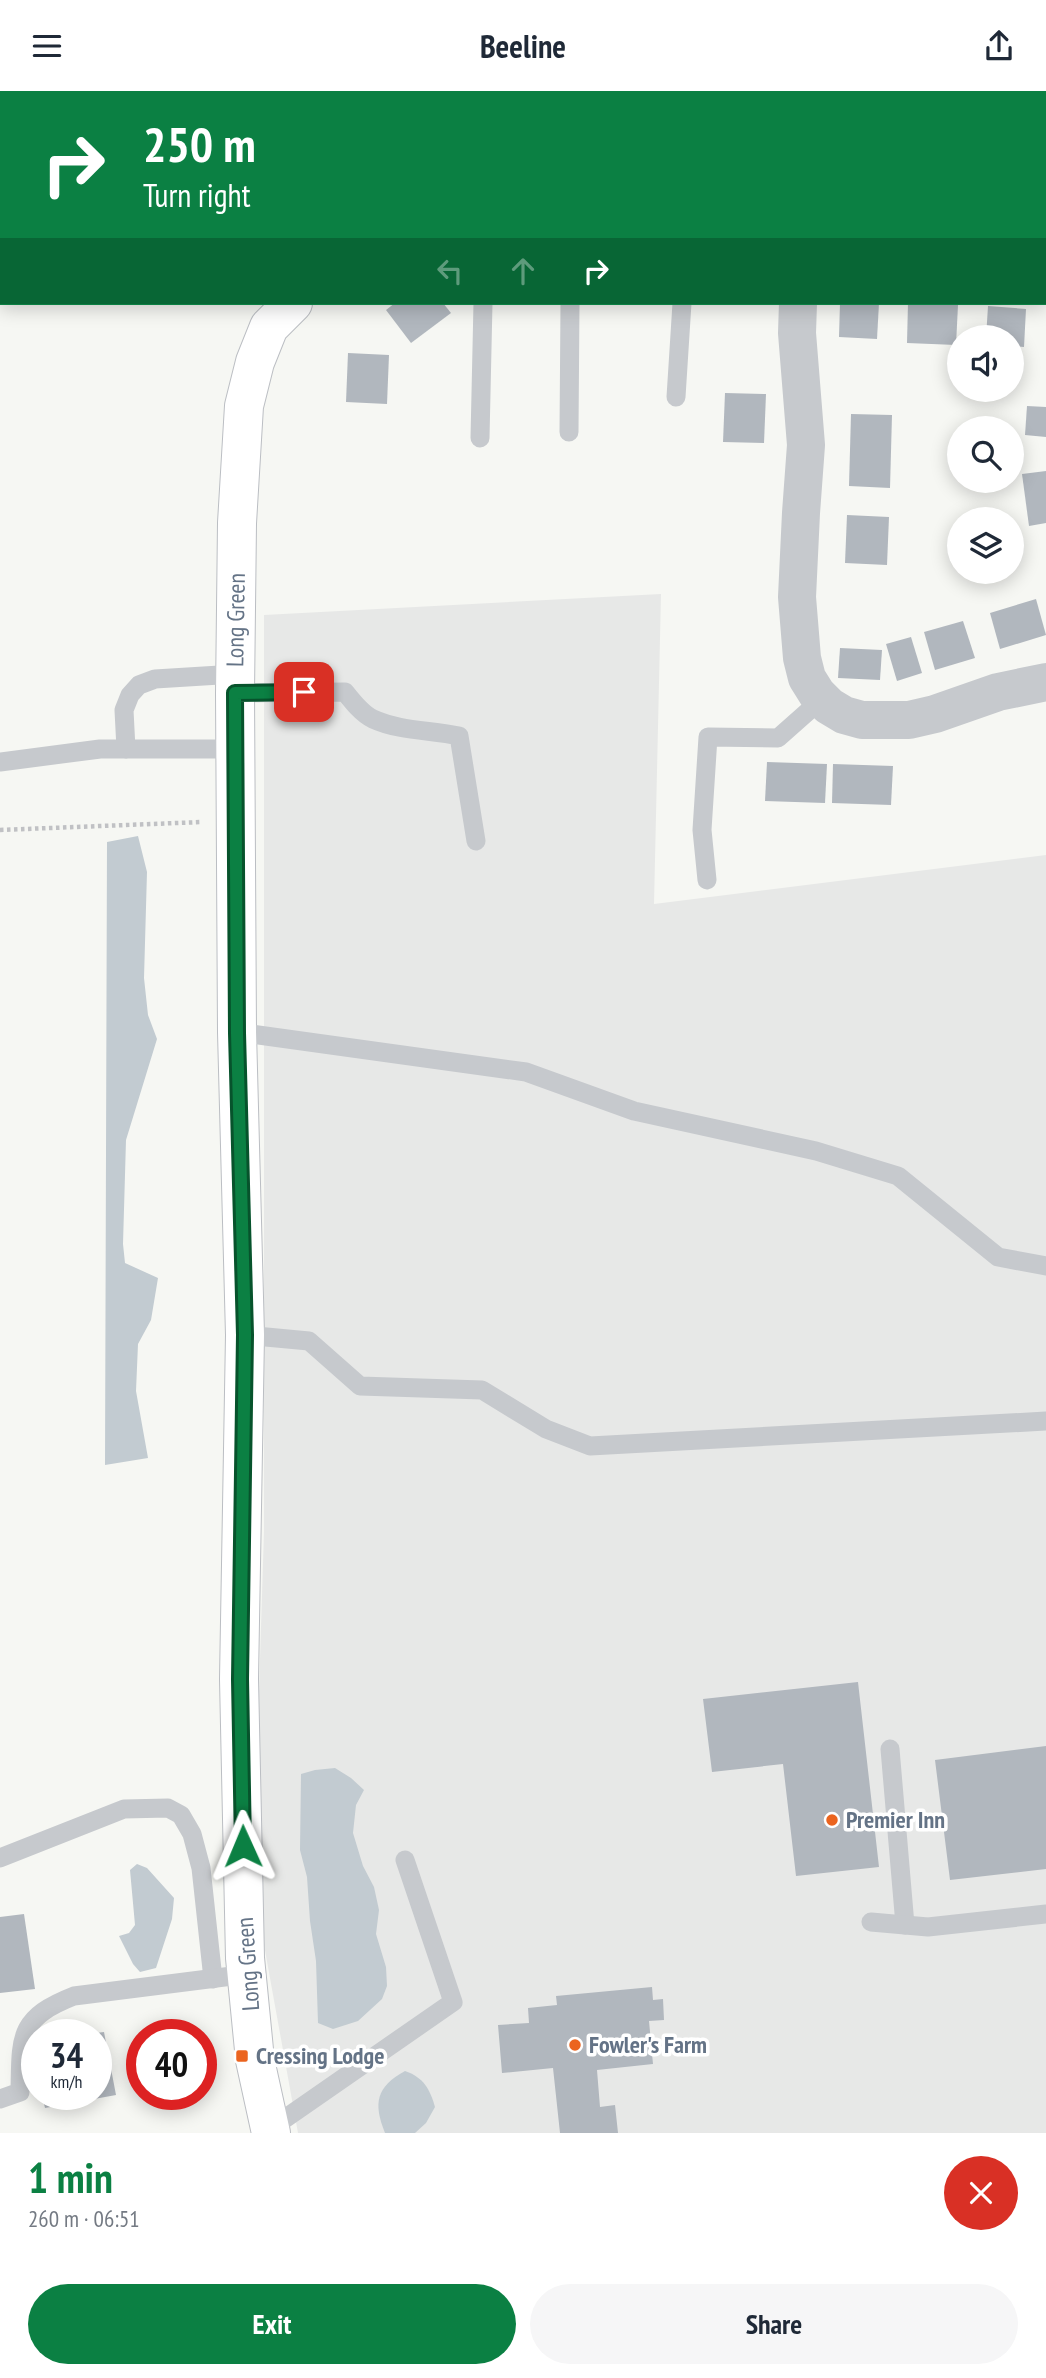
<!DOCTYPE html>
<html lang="en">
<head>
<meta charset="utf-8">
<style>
	:root { --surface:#fff; --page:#f6f6f7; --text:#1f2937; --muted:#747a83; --accent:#0b8043 }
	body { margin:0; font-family:"PT Sans Narrow",sans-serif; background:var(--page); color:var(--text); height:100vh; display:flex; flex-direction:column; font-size:26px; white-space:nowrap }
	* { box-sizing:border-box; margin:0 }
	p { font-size:23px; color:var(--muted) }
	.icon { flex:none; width:38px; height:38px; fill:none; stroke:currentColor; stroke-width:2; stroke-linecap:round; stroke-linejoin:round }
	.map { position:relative; height:2042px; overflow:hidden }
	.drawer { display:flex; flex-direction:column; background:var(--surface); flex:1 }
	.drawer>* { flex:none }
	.top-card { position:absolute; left:0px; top:0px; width:1046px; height:214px; box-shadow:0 4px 18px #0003; background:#0b8043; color:#fff; overflow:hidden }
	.buttons { position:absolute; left:947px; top:234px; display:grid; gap:14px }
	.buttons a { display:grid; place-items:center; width:77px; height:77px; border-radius:50%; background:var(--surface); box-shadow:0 4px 18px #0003; font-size:35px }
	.speed { position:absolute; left:21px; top:1928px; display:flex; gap:14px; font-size:35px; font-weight:700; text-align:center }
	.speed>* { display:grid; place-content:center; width:91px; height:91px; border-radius:50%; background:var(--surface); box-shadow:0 4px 18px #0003; line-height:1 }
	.speed small { font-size:18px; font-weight:400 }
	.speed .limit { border:10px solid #d22; background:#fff; color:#111 }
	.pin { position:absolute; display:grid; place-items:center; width:60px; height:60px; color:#fff; margin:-30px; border-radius:14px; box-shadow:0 4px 10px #0006 }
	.me { position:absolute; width:77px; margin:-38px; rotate:359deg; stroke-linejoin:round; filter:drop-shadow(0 0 5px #0008) }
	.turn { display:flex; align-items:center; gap:24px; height:147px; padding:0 28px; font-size:32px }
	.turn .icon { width:91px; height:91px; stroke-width:2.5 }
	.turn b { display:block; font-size:49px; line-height:60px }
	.lanes { display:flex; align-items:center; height:66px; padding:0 28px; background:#0003; justify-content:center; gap:35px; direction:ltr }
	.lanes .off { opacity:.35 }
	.round { display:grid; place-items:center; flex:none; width:74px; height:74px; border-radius:37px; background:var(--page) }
	.head { display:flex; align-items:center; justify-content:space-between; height:119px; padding:0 28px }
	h1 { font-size:42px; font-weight:700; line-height:52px; color:var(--accent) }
	.cta { display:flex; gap:14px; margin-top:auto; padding:14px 28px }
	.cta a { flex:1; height:80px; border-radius:42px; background:var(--accent); color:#fff; font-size:28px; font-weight:700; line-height:80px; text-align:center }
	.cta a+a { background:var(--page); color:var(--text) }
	header { display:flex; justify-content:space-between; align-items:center; height:91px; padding:0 28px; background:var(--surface); font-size:32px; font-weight:700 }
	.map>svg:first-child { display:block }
</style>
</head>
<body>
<header><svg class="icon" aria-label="menu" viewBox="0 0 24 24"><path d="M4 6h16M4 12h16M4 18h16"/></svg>Beeline<svg class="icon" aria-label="share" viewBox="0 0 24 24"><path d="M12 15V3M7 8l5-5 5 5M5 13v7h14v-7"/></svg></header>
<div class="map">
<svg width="1046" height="2042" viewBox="0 0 1046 2042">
	<rect width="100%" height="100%" fill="#f6f7f3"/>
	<polygon fill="#e7e8e7" points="661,503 654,813 1046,764 1046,2042 298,2042 253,1793 264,1440 264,524"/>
	<g fill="#c2cbd1">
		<polygon points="138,745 147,781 144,887 148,924 157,948 126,1049 123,1153 125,1172 158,1187 151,1229 138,1253 136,1300 148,1367 105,1374 107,751"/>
		<polygon points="335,1677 351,1687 364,1699 356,1714 353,1742 363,1775 374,1796 379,1819 376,1843 386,1876 387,1895 382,1908 358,1930 333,1938 318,1932 316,1870 310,1830 307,1786 300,1759 301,1683 315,1679"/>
		<polygon points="137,1773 147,1777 174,1807 172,1828 156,1877 140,1881 133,1873 119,1845 129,1842 135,1834 130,1779"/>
		<path d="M405,1980C423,1986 430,1998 435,2016L426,2032L415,2042H385C373,2012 376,1996 405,1980Z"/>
	</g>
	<g fill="#b1b7be">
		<polygon points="395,212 443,212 451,222 411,252 386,219"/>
		<polygon points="840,212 879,212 877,248 839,246"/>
		<polygon points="908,212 958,214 956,254 907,252"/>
		<polygon points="988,215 1026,218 1024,256 1012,255 1012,247 986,247"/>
		<polygon points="348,262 389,264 387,313 346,311"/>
		<polygon points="725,302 766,303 764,352 723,351"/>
		<polygon points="1027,315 1046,316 1046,346 1025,344"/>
		<polygon points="851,323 892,324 890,397 849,395"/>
		<polygon points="1046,380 1046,432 1029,435 1022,383"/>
		<polygon points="847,424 889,426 887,474 845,472"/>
		<polygon points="1036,508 1046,544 1000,558 990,522"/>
		<polygon points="963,530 975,567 935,579 924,541"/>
		<polygon points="911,546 922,582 897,590 886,553"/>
		<polygon points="840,557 882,559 880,589 838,587"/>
		<polygon points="767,671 827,673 825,712 765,710"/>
		<polygon points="833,673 893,675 891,714 832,712"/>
		<polygon points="858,1591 879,1776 796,1785 783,1673 712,1681 703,1608"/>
		<polygon points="1046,1655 1046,1778 950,1789 935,1669"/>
		<polygon points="24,1823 35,1898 0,1902 0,1826"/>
		<polygon points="652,1896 653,1909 663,1908 664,1929 649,1930 653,1973 597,1979 600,2016 615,2014 618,2042 560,2042 553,1977 502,1982 498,1934 529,1932 528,1917 557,1914 556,1905"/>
		<polygon points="104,1941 116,2004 45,2017 42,2004 96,2004 96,1942"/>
	</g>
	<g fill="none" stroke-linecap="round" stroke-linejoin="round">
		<defs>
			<g id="secondary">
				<polyline points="270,0 271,2"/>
				<polyline points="1045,152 1046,152"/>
				<polyline points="271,2042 255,1969 245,1867 239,1588 245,1244 237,941 235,602 237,432 244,315 255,271 269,236 293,212"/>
			</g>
		</defs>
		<use href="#secondary" stroke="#bbbec3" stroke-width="40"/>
		<polyline stroke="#c0c1c4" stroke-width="4.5" stroke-dasharray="3.5 3.5" stroke-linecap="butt" points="0,739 202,731"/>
		<g stroke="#c6c9cd" stroke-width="19">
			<polyline points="347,2 347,0"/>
			<polyline points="676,306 682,212"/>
			<polyline points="569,341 570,212"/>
			<polyline points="480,347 483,212"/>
			<path d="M235,602L345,601C352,610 362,623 373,628C399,640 431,639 459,645L476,750"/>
			<polyline points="126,658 124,619 130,604 139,594 155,588 236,583"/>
			<polyline points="0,671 100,658 235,658"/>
			<polyline points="707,789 702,739 708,646 778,647 822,608"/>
			<polyline points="237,941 526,981 634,1020 816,1060 898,1085 998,1166 1046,1175"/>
			<polyline points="245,1244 309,1250 360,1295 482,1299 546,1338 590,1355 1046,1330"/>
			<polyline points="890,1658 905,1834"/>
			<polyline points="0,1767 124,1718 168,1717 181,1724 192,1743 201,1777 213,1888"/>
			<polyline points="871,1831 928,1836 1046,1823"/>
			<path d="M0,2008L20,2001C21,1945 18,1927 74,1905L248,1883"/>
			<polyline points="270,2038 453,1911 405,1769"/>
		</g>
		<g stroke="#c6c9cd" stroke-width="38">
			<polyline points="596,2 596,0"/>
			<polyline points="798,212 797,242 806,354 801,422 797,506 802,567 807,587 817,603 829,615 844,624 862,629 909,629 935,623 998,601 1046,591"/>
		</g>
		<use href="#secondary" stroke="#fff" stroke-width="38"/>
	</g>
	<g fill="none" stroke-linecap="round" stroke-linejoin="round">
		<defs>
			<polyline id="route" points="243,1755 240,1588 245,1244 237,942 235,602 304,601"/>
		</defs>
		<use href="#route" stroke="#07532c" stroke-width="18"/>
		<use href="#route" stroke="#0b8043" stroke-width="12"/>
	</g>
	<g fill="#eb641f" stroke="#fff" stroke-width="2.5">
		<circle cx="832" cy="1729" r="7"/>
		<circle cx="575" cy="1954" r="7"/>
		<rect x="235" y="1958" width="14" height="14" rx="3.5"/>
	</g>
	<g text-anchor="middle" stroke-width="7" stroke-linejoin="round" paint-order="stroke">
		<g font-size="24" fill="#647386" stroke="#fff">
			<text transform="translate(236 529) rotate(-89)" y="8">Long Green</text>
			<text transform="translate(248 1873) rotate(-94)" y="8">Long Green</text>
		</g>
		<g font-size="24" font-weight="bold" fill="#647386" stroke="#fff" text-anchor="start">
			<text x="846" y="1737">Premier Inn</text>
			<text x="589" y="1962">Fowler's Farm</text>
			<text x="256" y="1973">Cressing Lodge</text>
		</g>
	</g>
</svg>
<div class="buttons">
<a><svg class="icon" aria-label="sound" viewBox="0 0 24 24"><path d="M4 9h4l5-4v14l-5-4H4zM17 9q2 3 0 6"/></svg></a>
<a><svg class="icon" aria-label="search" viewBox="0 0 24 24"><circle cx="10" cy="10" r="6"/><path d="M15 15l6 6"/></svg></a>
<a><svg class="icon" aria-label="layers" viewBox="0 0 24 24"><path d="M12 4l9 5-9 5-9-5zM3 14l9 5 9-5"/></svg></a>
</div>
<div class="speed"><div>34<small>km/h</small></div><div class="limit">40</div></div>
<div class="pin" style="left:304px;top:601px;background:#d93025"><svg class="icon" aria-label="arrive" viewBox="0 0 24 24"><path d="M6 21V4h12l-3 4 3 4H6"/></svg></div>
<svg class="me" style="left:243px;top:1755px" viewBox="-20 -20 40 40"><path d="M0-17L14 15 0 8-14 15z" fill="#0b8043" stroke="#fff" stroke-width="4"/></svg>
<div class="top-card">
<div class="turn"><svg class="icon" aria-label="right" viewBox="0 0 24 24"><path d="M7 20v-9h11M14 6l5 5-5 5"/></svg><div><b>250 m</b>Turn right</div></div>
<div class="lanes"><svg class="icon off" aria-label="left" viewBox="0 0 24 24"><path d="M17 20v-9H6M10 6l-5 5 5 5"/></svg><svg class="icon off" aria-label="ahead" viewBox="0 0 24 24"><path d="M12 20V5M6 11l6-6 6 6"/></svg><svg class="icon" aria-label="right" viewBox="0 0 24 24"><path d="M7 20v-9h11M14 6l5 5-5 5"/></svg></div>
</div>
</div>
<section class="drawer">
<div class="head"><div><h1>1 min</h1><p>260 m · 06:51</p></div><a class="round" style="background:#d93025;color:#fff"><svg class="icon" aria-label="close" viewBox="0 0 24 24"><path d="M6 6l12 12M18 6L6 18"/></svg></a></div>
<div class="cta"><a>Exit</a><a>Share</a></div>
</section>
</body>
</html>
